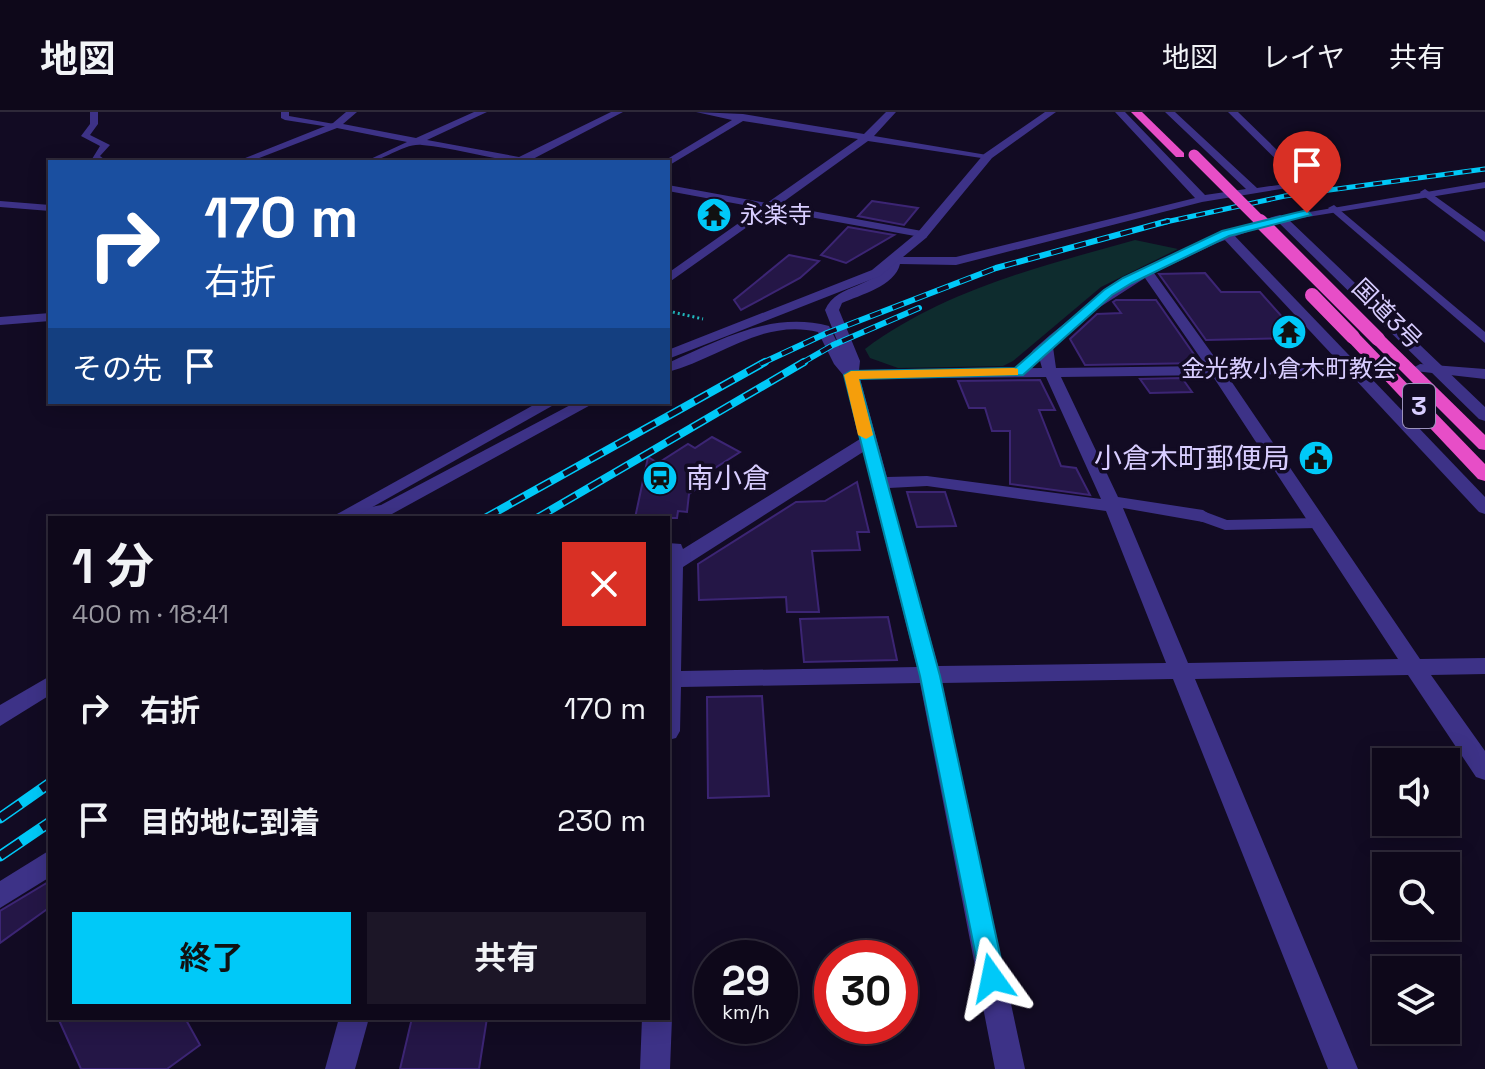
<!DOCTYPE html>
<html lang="ja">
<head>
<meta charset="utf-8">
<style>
	:root { --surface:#0e081a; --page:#1c1627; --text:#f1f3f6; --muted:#9b9aa2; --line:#2e2939; --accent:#00c9f8 }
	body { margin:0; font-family:"Space Grotesk","Noto Sans JP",sans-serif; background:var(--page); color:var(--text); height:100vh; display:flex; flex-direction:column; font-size:30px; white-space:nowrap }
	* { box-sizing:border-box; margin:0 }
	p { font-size:26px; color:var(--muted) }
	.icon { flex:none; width:44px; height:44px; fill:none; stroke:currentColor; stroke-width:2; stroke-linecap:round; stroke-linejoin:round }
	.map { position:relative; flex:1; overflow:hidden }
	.side { position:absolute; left:48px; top:404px; width:622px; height:504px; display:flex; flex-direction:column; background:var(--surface); border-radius:0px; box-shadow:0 4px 20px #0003,0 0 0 2px var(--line) }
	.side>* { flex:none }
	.hud { position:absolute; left:48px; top:48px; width:622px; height:244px; border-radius:0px; box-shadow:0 4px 20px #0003,0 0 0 2px var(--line); background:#1a4fa0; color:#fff; overflow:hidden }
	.buttons { position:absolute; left:1372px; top:636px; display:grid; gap:16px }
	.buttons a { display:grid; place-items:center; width:88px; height:88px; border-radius:0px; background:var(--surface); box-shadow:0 4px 20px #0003,0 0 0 2px var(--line); font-size:40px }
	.speed { position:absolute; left:694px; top:828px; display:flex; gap:16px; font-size:40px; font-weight:700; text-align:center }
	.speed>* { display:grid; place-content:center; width:104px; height:104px; border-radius:50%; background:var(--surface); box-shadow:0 4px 20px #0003,0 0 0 2px var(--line); line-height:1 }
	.speed small { font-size:20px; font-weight:400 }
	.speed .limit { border:12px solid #d22; background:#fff; color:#111 }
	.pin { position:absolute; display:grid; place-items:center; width:68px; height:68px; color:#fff; margin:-82px -34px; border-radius:50% 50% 50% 0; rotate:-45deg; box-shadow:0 0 8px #0007 }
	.pin .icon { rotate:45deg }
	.me { position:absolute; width:88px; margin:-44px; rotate:348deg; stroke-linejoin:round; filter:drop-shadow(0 0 6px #0008) }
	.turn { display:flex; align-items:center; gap:28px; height:168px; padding:0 24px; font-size:36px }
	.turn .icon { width:104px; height:104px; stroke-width:2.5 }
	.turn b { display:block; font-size:56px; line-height:68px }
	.then { display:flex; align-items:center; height:76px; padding:0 24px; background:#0003; gap:16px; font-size:30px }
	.round { display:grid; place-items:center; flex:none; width:84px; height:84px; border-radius:0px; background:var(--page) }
	.summary { display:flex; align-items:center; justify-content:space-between; height:136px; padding:0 24px }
	h1 { font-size:48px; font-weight:700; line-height:60px }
	.cta { display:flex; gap:16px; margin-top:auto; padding:16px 24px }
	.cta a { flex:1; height:92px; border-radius:0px; background:var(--accent); color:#111; font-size:32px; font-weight:700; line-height:92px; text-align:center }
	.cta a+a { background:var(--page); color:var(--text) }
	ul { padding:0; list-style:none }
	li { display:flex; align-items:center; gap:24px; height:112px; padding:0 24px }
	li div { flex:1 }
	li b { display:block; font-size:30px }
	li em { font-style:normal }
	header { display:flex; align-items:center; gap:48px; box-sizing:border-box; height:112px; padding:0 40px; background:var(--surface); border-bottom:2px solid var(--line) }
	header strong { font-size:38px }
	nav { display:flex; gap:44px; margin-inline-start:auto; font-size:28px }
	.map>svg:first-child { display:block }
</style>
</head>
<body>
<header>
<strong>地図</strong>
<nav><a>地図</a><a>レイヤ</a><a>共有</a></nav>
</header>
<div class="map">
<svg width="1485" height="957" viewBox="0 0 1485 957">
	<rect width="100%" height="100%" fill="#120b23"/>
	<path fill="#0e2c2e" d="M1135,128L1178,137L1101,175L1013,249L1003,254L898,256L870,246L865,237C944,178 1042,154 1135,128Z"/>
	<g fill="#241646" stroke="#3c2574" stroke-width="2">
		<polygon points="872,89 918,96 904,113 858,104"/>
		<polygon points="848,115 894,123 846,151 821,143"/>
		<polygon points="789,143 819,149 800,166 741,198 734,188"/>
		<polygon points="1205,161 1221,180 1260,180 1301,226 1206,228 1159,162"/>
		<polygon points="1116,188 1156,188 1200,251 1085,253 1070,227 1097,202 1121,201 1113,190"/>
		<polygon points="1182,266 1192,280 1150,281 1140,267"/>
		<polygon points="1040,268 1055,298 1039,298 1061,354 1076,356 1090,383 1010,372 1010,319 992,319 985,296 969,296 958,269"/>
		<polygon points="712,325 740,340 701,365 709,369 689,382 687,400 678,399 677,406 635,406 648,345 658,351 688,332 695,336"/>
		<polygon points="857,370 869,420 857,420 860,438 812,439 819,500 787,500 786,485 699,488 698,452 796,390 825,389"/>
		<polygon points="907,380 945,380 956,414 917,415"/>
		<polygon points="888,505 897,548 804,550 800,507"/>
		<polygon points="762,584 769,684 708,686 707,585"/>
		<polygon points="50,769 50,795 0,831 0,799"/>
		<polygon points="58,906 185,906 200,933 167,957 81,957"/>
		<polygon points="412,906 487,906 479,957 400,957"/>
	</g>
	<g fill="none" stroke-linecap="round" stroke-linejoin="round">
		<polyline stroke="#22babf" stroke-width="3" stroke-dasharray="2 3" stroke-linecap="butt" points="668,199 703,207"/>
		<g fill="#3d3287" fill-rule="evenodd">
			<polygon points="90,0 98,0 98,12 90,23 110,33 100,44 108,50 92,47 100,34 81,24 90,12"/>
			<polygon points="281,0 289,0 289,4 340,13 336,16 285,8 281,6"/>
			<polygon points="50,201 50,209 0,213 0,205"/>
			<polygon points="1203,399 1227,408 1318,406 1326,411 1318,416 1225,418 1197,408 1195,404"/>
		</g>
		<g fill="#3d3287" fill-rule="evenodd">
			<path d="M346,0H357L343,12L416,26L474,0H487L427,28L519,45L611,0H623L531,48L533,50C495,50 460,36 422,33C403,31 384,50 364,50L407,30L337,16L249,50H235L333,11Z"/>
			<polygon points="696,0 743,2 864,22 886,0 896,0 874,24 993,44 988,47 868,29 779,93 922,119 928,123 926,126 771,98 668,171 668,161 760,96 668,79 668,73 767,91 858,27 743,9 668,54 664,49 732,8"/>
			<path d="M1115,0H1125L1205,83L1246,77L1165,0H1175L1257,76L1299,70L1228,0H1238L1312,72L1202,90L956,153L900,152C895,174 860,183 842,191L839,198L860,249L859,258L1042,256L1039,245L1031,241L1033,238C1105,173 1186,128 1280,103L1286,106L1217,131L1154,161L1221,254H1371V260L1366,261L1227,263L1420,547L1485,546V562L1431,563L1485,639V668L1476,665L1408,563L1195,567L1358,957H1328L1173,567L942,571L1025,957H995L920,571L681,575L680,619L676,626L668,628V431L681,432L683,437L860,327L844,264L834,252L818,220C763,206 718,247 668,260V251C720,228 771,199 829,214L840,236L825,198C838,169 877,179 890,145H956L1195,86ZM1145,166L1206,254L1056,256L1053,235L1097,197ZM1212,263L1398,547L1188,551L1123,396L1203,410L1212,404L1203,398L1118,385L1061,265ZM1046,265L1101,387L927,364L887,365L860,267ZM863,340L917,555L681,559L683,455ZM927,374L1106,399L1166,551L938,554L889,376Z"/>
			<polygon points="1425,77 1485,120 1485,130 1421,82 1420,80"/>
			<polygon points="0,89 50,93 50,99 0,95"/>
			<polygon points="1334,93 1485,220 1485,231 1330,98 1328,96"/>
			<polygon points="1420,252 1485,257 1485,267 1415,259 1413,256"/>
			<polygon points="576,290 596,290 392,402 373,406 334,406 337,402 381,393"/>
			<polygon points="50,738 50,765 0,796 0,769"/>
			<polygon points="668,897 672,906 670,957 640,957 642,906 668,906"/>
			<polygon points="339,906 369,906 355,957 325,957"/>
		</g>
		<g fill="#3d3287" fill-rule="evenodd">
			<polygon points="1045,0 1056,0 992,46 926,126 880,164 668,247 668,238 872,158 918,120 984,42"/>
			<polygon points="1485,70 1485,76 1289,108 1485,295 1485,309 1479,307 1274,106"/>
			<polygon points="1222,119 1230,119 1485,385 1485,402 1479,400 1222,125"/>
			<polygon points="539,290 559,290 353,406 330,406"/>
			<polygon points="50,564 50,583 0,614 0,593"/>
		</g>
		<g fill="#e74ec7" fill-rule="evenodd">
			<polygon points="1131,0 1142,0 1184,41 1184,45 1176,45"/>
			<polygon points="1347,222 1359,222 1485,352 1485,369 1478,367 1347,228"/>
			<polygon points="1378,222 1384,224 1485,323 1485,338 1479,337 1372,230 1370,227"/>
		</g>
		<defs>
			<polyline id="rail-far3" points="1161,111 1285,84 1485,57"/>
			<g id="rail-far2">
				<polyline points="760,252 827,221 996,156 1168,109"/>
				<polyline points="800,252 833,233 919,196"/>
			</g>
			<g id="rail-far1">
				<polyline points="485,406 765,250"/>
				<polyline points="537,406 804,250"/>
			</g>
			<g id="rail">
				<polyline points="0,706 50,671"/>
				<polyline points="0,744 50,710"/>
			</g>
		</defs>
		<use href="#rail-far3" stroke="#00c9f8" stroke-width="5"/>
		<use href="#rail-far2" stroke="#00c9f8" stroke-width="6"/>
		<use href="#rail-far1" stroke="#00c9f8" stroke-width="8"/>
		<use href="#rail" stroke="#00c9f8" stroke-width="11"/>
		<use href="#rail-far3" stroke="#120b23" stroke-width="3" stroke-dasharray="9" stroke-linecap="butt"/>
		<use href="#rail-far2" stroke="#120b23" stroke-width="4" stroke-dasharray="12" stroke-linecap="butt"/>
		<use href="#rail-far1" stroke="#120b23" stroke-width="5" stroke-dasharray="15" stroke-linecap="butt"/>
		<use href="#rail" stroke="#120b23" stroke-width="8" stroke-dasharray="25" stroke-linecap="butt"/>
		<polyline stroke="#e74ec7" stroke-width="11" points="1194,43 1262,111"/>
		<g stroke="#e74ec7" stroke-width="14">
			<polyline points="1260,109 1378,227"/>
			<polyline points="1312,183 1353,225"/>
		</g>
	</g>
	<polygon fill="#00c9f8" stroke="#0083a1" stroke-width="2" points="1307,98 1311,103 1229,124 1132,171 1112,183 1023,263 859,267 940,564 1005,866 1001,875 992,879 982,875 920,564 844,263 851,259 1015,256 1104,178 1123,166 1222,119"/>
	<polygon fill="#f59e0b" points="1014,256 1018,257 1018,263 859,267 873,323 866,327 858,323 844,263 851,259"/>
	<defs>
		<symbol id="temple-disc" viewBox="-11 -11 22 22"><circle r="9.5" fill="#00c9f8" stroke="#120b23"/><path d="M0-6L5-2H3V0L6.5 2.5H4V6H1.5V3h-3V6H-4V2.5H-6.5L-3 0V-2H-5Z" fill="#111"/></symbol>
		<symbol id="civic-disc" viewBox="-11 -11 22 22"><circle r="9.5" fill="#00c9f8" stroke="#120b23"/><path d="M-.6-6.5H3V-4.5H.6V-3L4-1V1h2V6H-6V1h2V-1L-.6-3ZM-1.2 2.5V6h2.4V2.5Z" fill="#111"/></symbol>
		<symbol id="station-disc" viewBox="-11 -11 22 22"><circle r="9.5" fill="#00c9f8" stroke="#120b23"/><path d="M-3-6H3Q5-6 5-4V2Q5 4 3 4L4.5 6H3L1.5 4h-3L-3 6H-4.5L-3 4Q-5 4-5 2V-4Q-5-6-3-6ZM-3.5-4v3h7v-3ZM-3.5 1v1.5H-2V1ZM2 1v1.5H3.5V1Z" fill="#111"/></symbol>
	</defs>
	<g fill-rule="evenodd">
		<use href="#temple-disc" x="694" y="83" width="40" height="40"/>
		<use href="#temple-disc" x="1269" y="200" width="40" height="40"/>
		<use href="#civic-disc" x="1296" y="326" width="40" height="40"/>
		<use href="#station-disc" x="640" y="346" width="40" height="40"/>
	</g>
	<g text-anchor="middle" stroke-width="7" stroke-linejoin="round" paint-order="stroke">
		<g font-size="24" fill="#d8cdff" stroke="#120b23" text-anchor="start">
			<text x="740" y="111">永楽寺</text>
			<text x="1289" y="265" text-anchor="middle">金光教小倉木町教会</text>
		</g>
		<g font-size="24" fill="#d8cdff" stroke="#120b23">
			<text transform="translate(1387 202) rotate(45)" y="8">国道3号</text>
		</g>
		<rect fill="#120b23" stroke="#9d93bd" stroke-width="2" x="1403" y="272" width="32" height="44" rx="6"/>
		<g font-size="26" font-weight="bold" fill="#d8cdff">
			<text x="1419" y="303">3</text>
		</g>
		<g font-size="28" fill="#d8cdff" stroke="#120b23" text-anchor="end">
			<text x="1290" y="356">小倉木町郵便局</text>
			<text x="686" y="376" text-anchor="start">南小倉</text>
		</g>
	</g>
</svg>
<div class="buttons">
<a><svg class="icon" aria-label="sound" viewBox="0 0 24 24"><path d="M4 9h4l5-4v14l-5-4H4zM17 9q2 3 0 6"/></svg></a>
<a><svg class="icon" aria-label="search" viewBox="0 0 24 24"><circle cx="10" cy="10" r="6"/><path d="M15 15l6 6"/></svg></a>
<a><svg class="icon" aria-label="layers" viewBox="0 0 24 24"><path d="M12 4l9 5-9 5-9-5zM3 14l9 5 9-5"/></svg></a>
</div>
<div class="speed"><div>29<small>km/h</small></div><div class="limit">30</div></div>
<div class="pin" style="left:1307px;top:101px;background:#d93025"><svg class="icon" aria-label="arrive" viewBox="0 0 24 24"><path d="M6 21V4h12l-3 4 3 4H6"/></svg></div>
<svg class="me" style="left:992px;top:866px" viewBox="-20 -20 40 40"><path d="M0-17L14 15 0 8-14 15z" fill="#00c9f8" stroke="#fff" stroke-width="4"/></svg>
<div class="hud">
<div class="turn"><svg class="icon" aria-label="right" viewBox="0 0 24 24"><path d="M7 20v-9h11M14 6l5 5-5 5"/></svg><div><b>170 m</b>右折</div></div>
<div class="then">その先<svg class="icon" aria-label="arrive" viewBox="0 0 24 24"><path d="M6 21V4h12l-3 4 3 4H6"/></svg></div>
</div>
<section class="side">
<div class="summary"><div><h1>1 分</h1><p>400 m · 18:41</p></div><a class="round" style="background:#d93025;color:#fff"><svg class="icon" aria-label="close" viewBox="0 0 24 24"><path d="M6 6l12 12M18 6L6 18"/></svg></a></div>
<ul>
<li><svg class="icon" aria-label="right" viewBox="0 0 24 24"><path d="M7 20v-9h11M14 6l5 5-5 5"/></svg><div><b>右折</b></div><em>170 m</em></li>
<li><svg class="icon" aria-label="arrive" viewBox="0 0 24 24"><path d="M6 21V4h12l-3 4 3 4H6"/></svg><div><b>目的地に到着</b></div><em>230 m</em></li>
</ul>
<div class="cta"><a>終了</a><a>共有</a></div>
</section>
</div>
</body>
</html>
